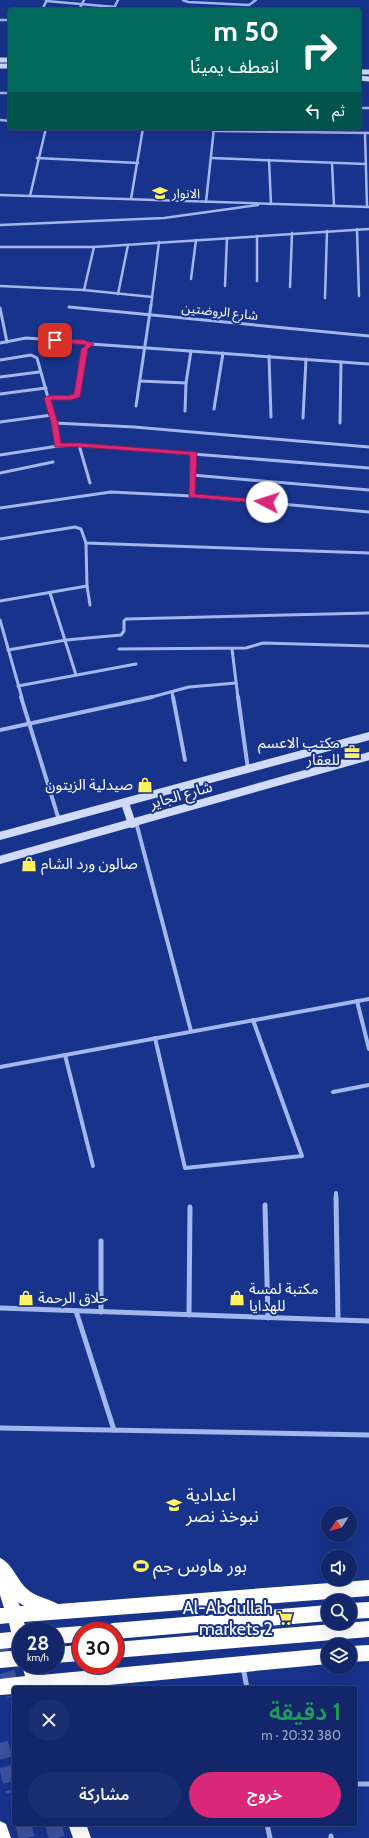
<!DOCTYPE html>
<html lang="ar">
<head>
<meta charset="utf-8">
<style>
	:root { --surface:#122669; --page:#1b2e6f; --text:#f1f3f6; --muted:#9ca5c0; --line:#31437d; --accent:#db2777 }
	body { margin:0; font-family:Cabin,"Noto Sans Arabic",sans-serif; background:var(--page); color:var(--text); direction:rtl; height:100vh; display:flex; flex-direction:column; font-size:15px; white-space:nowrap }
	* { box-sizing:border-box; margin:0 }
	p { font-size:13px; color:var(--muted) }
	.icon { flex:none; width:22px; height:22px; fill:none; stroke:currentColor; stroke-width:2; stroke-linecap:round; stroke-linejoin:round }
	.map { position:relative; flex:1; overflow:hidden; direction:ltr }
	.drawer { position:absolute; left:12px; top:1686px; width:345px; height:140px; display:flex; flex-direction:column; background:var(--surface); border-radius:4px; box-shadow:0 4px 16px #0002,0 0 0 1px var(--line); direction:rtl }
	.drawer>* { flex:none }
	.top-card { position:absolute; left:8px; top:8px; width:353px; height:122px; border-radius:4px; box-shadow:0 4px 16px #0002,0 0 0 1px var(--line); direction:rtl; background:#00695c; color:#fff; overflow:hidden }
	.needle { width:26px; rotate:234deg }
	.controls { position:absolute; left:321px; top:1506px; display:grid; gap:8px }
	.controls a { display:grid; place-items:center; width:36px; height:36px; border-radius:50%; background:var(--surface); box-shadow:0 4px 16px #0002,0 0 0 1px var(--line); font-size:20px }
	.speed { position:absolute; left:12px; top:1622px; display:flex; gap:8px; font-size:20px; font-weight:700; text-align:center }
	.speed>* { display:grid; place-content:center; width:52px; height:52px; border-radius:50%; background:var(--surface); box-shadow:0 4px 16px #0002,0 0 0 1px var(--line); line-height:1 }
	.speed small { font-size:10px; font-weight:400 }
	.speed .limit { border:6px solid #d22; background:#fff; color:#111 }
	.pin { position:absolute; display:grid; place-items:center; width:34px; height:34px; color:#fff; margin:-17px; border-radius:8px; box-shadow:0 2px 6px #0006 }
	.me { position:absolute; width:44px; margin:-22px; rotate:275deg; stroke-linejoin:round; filter:drop-shadow(0 0 3px #0008) }
	.turn { display:flex; align-items:center; gap:14px; height:84px; padding:0 16px; font-size:18px }
	.turn .icon { width:52px; height:52px; stroke-width:2.5 }
	.turn b { display:block; font-size:28px; line-height:34px }
	.then { display:flex; align-items:center; height:38px; padding:0 16px; background:#0003; gap:8px; font-size:15px }
	.round { display:grid; place-items:center; flex:none; width:42px; height:42px; border-radius:21px; background:var(--page) }
	.head { display:flex; align-items:center; justify-content:space-between; height:68px; padding:0 16px }
	h1 { font-size:24px; font-weight:600; line-height:30px; color:#1e9e55 }
	.action { display:flex; gap:8px; margin-top:auto; padding:8px 16px }
	.action a { flex:1; height:46px; border-radius:24px; background:var(--accent); color:#fff; font-size:16px; font-weight:600; line-height:46px; text-align:center }
	.action a+a { background:var(--page); color:var(--text) }
	.map>svg:first-child { display:block }
</style>
</head>
<body>
<div class="map">
<svg width="369" height="1838" viewBox="0 0 369 1838">
	<rect width="100%" height="100%" fill="#18338c"/>
	<g fill="none" stroke-linecap="round" stroke-linejoin="round">
		<g stroke="#3b529d" stroke-width="16" stroke-dasharray="16 8" stroke-linecap="butt">
			<polyline points="0,1649 14,1696"/>
			<polyline points="0,1743 14,1792"/>
			<polyline points="23,1824 27,1838"/>
			<polyline points="53,1824 57,1838"/>
		</g>
		<g stroke="#a3b6ee" stroke-width="2.5">
			<polyline points="183,0 188,2 249,5 256,0"/>
			<polyline points="46,1 115,7"/>
			<polyline points="42,10 47,0"/>
			<polyline points="79,10 84,0"/>
			<polyline points="113,10 118,0"/>
			<polyline points="0,20 10,20"/>
			<polyline points="0,93 10,93"/>
			<polyline points="359,108 369,108"/>
			<polyline points="0,120 10,121"/>
			<polyline points="214,131 369,133"/>
			<polyline points="365,133 367,207"/>
			<polyline points="37,158 138,163"/>
			<polyline points="211,158 366,164"/>
			<polyline points="269,160 271,204 269,204"/>
			<polyline points="332,163 334,206"/>
			<polyline points="0,195 369,207"/>
			<polyline points="30,196 46,128"/>
			<polyline points="131,199 143,128"/>
			<polyline points="206,202 214,128"/>
			<polyline points="0,225 164,218 258,205"/>
			<polyline points="357,229 359,296"/>
			<polyline points="257,236 257,281"/>
			<polyline points="0,247 94,247 369,229"/>
			<polyline points="191,279 196,240"/>
			<polyline points="0,286 84,290 152,297"/>
			<polyline points="225,286 227,238"/>
			<polyline points="290,287 292,233"/>
			<polyline points="84,290 94,247"/>
			<polyline points="118,294 128,245"/>
			<polyline points="325,298 327,231"/>
			<polyline points="151,306 159,242"/>
		</g>
		<g stroke="#a3b6ee" stroke-width="3">
			<polyline points="69,307 369,336"/>
			<polyline points="0,308 7,342"/>
			<polyline points="0,343 26,338 84,342 91,344"/>
			<polyline points="269,356 271,417"/>
			<polyline points="0,360 31,355 37,358 55,423 134,427 369,447"/>
			<polyline points="0,377 39,372"/>
			<polyline points="140,381 186,383"/>
			<polyline points="0,394 46,388"/>
			<polyline points="47,398 71,398 78,395 85,349 91,344 369,364"/>
			<polyline points="136,406 151,305"/>
			<polyline points="214,409 223,353"/>
			<polyline points="185,411 186,383 191,351"/>
			<polyline points="303,418 306,359"/>
			<polyline points="0,422 52,415"/>
			<polyline points="55,423 58,446"/>
			<polyline points="340,423 341,362"/>
			<polyline points="79,445 90,483"/>
			<polyline points="0,455 58,446 79,445 369,468"/>
			<polyline points="0,473 53,462"/>
			<polyline points="192,475 369,490"/>
			<polyline points="192,496 194,453"/>
			<polyline points="0,508 111,492 192,496 369,512"/>
			<polyline points="0,539 75,527 81,529 86,543 369,553"/>
			<polyline points="86,543 87,586 90,605"/>
			<polyline points="50,593 76,675"/>
			<polyline points="0,601 87,586"/>
			<polyline points="0,620 22,698"/>
			<polyline points="119,649 246,648 263,643 369,646"/>
			<polyline points="232,649 238,698"/>
			<polyline points="8,650 66,640 121,635 124,631 124,621 126,619 369,613"/>
			<polyline points="18,686 136,664"/>
			<polyline points="172,692 173,698"/>
			<polyline points="148,698 189,687 236,683"/>
		</g>
		<g stroke="#a3b6ee" stroke-width="4">
			<polyline points="21,697 59,820"/>
			<polyline points="173,697 185,760"/>
			<polyline points="238,697 248,769"/>
			<polyline points="0,730 152,697"/>
			<polyline points="136,822 191,1031"/>
			<polyline points="357,1001 369,1049"/>
			<polyline points="155,1038 185,1168 302,1156 253,1020"/>
			<polyline points="65,1055 93,1166"/>
			<polyline points="0,1067 369,999"/>
			<polyline points="333,1092 369,1085"/>
			<polyline points="336,1193 336,1198"/>
		</g>
		<g stroke="#a3b6ee" stroke-width="5">
			<polyline points="336,1197 338,1320"/>
			<polyline points="265,1205 268,1318"/>
			<polyline points="101,1241 101,1312"/>
			<polyline points="0,1308 369,1321"/>
			<polyline points="76,1311 114,1430"/>
			<polyline points="189,1315 190,1207"/>
			<polyline points="0,1428 369,1435"/>
			<polyline points="243,1667 247,1688"/>
			<polyline points="355,1784 369,1784"/>
			<polyline points="267,1824 270,1838"/>
			<polyline points="331,1836 331,1838"/>
		</g>
		<g stroke="#d0dafa" stroke-width="5">
			<polyline points="0,60 10,60"/>
			<polyline points="0,66 10,66"/>
			<polyline points="359,72 369,72"/>
			<polyline points="359,78 369,79"/>
		</g>
		<g stroke="#d0dafa" stroke-width="8">
			<polyline points="125,803 132,824"/>
			<polyline points="0,836 369,736"/>
			<polyline points="0,860 369,756"/>
		</g>
		<g fill="#fff" fill-rule="evenodd">
			<path d="M0,1558C12,1563 17,1580 27,1589C36,1597 47,1598 58,1604L369,1580V1596L24,1622L27,1631H21V1647L0,1649V1633L11,1632L9,1623L0,1624V1608H4L0,1595ZM18,1602L24,1606H20Z"/>
			<polygon points="369,1602 369,1618 350,1619 350,1603"/>
			<polygon points="328,1605 328,1621 115,1639 115,1631 105,1631 107,1625 113,1623"/>
			<polygon points="369,1621 369,1637 115,1658 115,1642"/>
			<polygon points="81,1626 87,1628 88,1631 81,1631 81,1642 55,1644 55,1631 49,1631 55,1628"/>
			<polygon points="81,1645 81,1661 55,1663 55,1647"/>
			<polygon points="369,1645 369,1661 350,1662 350,1646"/>
			<polygon points="328,1648 328,1664 77,1688 14,1688 14,1694 0,1695 0,1679 25,1676 22,1665 38,1665 41,1675"/>
			<polygon points="0,1821 6,1824 11,1838 0,1838"/>
			<polygon points="68,1824 86,1824 91,1838 73,1838"/>
		</g>
		<polyline stroke="#fff" stroke-width="16" points="0,1660 21,1658"/>
	</g>
	<path fill="#db2777" stroke="#8e194d" d="M53,338L84,340L94,344L88,349L80,397L71,400H51L58,423L61,443H79L197,452L195,494L267,500L270,502L269,504L189,497L190,455L79,447H55L51,423L44,398C52,392 65,398 74,394L81,349L86,345L55,342L53,341Z"/>
	<defs>
		<symbol id="school-bare" viewBox="-9 -9 18 18"><path d="M0-5L7-2L0 1L-7-2ZM-4 1L0 2.5L4 1V4Q0 6-4 4Z" fill="#fff160" stroke="#18338c" stroke-width="2.5" paint-order="stroke"/></symbol>
		<symbol id="office-bare" viewBox="-9 -9 18 18"><path d="M-6-3h4V-5.5h4V-3h4V5H-6ZM-1-4.5V-3h2v-1.5ZM-6 0V1H6V0Z" fill="#fff160" stroke="#18338c" stroke-width="2.5" paint-order="stroke"/></symbol>
		<symbol id="shop-bare" viewBox="-9 -9 18 18"><path d="M-5-2.5h2.3a2.7 3.5 0 0 1 5.4 0H5L5.5 6h-11ZM-1.5-2.5h3a1.5 2.3 0 0 0-3 0Z" fill="#fff160" stroke="#18338c" stroke-width="2.5" paint-order="stroke"/></symbol>
		<symbol id="stadium-bare" viewBox="-9 -9 18 18"><path d="M0-5a6.5 5 0 1 0 0 10a6.5 5 0 1 0 0-10ZM-3.5-1.8h7v3.6h-7Z" fill="#fff160" stroke="#18338c" stroke-width="2.5" paint-order="stroke"/></symbol>
		<symbol id="supermarket-bare" viewBox="-9 -9 18 18"><path d="M-6-5.5h2.5l.6 2H6L4.5 2H-2.5L-4.4-4H-6ZM-1.5 3.2a1.3 1.3 0 1 0 .1 0ZM3 3.2a1.3 1.3 0 1 0 .1 0Z" fill="#fff160" stroke="#18338c" stroke-width="2.5" paint-order="stroke"/></symbol>
	</defs>
	<g fill-rule="evenodd">
		<use href="#school-bare" x="149" y="182" width="22" height="22"/>
		<use href="#office-bare" x="341" y="741" width="22" height="22"/>
		<use href="#shop-bare" x="134" y="774" width="22" height="22"/>
		<use href="#shop-bare" x="18" y="853" width="22" height="22"/>
		<use href="#shop-bare" x="15" y="1287" width="22" height="22"/>
		<use href="#shop-bare" x="226" y="1287" width="22" height="22"/>
		<use href="#school-bare" x="163" y="1494" width="22" height="22"/>
		<use href="#stadium-bare" x="130" y="1555" width="22" height="22"/>
		<use href="#supermarket-bare" x="274" y="1607" width="22" height="22"/>
	</g>
	<g text-anchor="middle" stroke-width="4" stroke-linejoin="round" paint-order="stroke">
		<g font-size="13" fill="#fff" stroke="#18338c" text-anchor="start">
			<text x="172" y="198">الانوار</text>
		</g>
		<g font-size="13" fill="#fff" stroke="#18338c">
			<text transform="translate(220 311) rotate(6)" y="5">شارع الروضتين</text>
		</g>
		<g font-size="15" fill="#fff" stroke="#18338c" text-anchor="start">
			<text x="340" y="748" text-anchor="end">مكتب الاعسم<tspan x="340" dy="17">للعقار</tspan></text>
			<text x="133" y="790" text-anchor="end">صيدلية الزيتون</text>
			<text x="41" y="869">صالون ورد الشام</text>
			<text x="249" y="1294">مكتبة لمسة<tspan x="249" dy="17">للهدايا</tspan></text>
			<text x="38" y="1303">حلاق الرحمة</text>
		</g>
		<g font-size="15" fill="#fff" stroke="#18338c">
			<text transform="translate(181 795) rotate(-16)" y="5">شارع الجاير</text>
		</g>
		<g font-size="18" fill="#fff" stroke="#18338c" text-anchor="start">
			<text x="186" y="1501">اعدادية<tspan x="186" dy="21">نبوخذ نصر</tspan></text>
			<text x="153" y="1572">بور هاوس جم</text>
			<text x="273" y="1614" text-anchor="end">Al-Abdullah<tspan x="273" dy="21">markets 2</tspan></text>
		</g>
	</g>
</svg>
<div class="controls">
<a><svg class="needle" viewBox="-14 -14 28 28"><path d="M0-13l5 13h-10z" fill="#e53935"/><path d="M0 13l5-13h-10z" fill="#9ca5c0"/></svg></a>
<a><svg class="icon" aria-label="sound" viewBox="0 0 24 24"><path d="M4 9h4l5-4v14l-5-4H4zM17 9q2 3 0 6"/></svg></a>
<a><svg class="icon" aria-label="search" viewBox="0 0 24 24"><circle cx="10" cy="10" r="6"/><path d="M15 15l6 6"/></svg></a>
<a><svg class="icon" aria-label="layers" viewBox="0 0 24 24"><path d="M12 4l9 5-9 5-9-5zM3 14l9 5 9-5"/></svg></a>
</div>
<div class="speed"><div>28<small>km/h</small></div><div class="limit">30</div></div>
<div class="pin" style="left:55px;top:340px;background:#d93025"><svg class="icon" aria-label="arrive" viewBox="0 0 24 24"><path d="M6 21V4h12l-3 4 3 4H6"/></svg></div>
<svg class="me" style="left:267px;top:502px" viewBox="-20 -20 40 40"><circle r="19" fill="#fff"/><path d="M0-13L10 11 0 6-10 11z" fill="#db2777"/></svg>
<div class="top-card">
<div class="turn"><svg class="icon" aria-label="right" viewBox="0 0 24 24"><path d="M7 20v-9h11M14 6l5 5-5 5"/></svg><div><b>50 m</b>انعطف يمينًا</div></div>
<div class="then">ثم<svg class="icon" aria-label="left" viewBox="0 0 24 24"><path d="M17 20v-9H6M10 6l-5 5 5 5"/></svg></div>
</div>
<section class="drawer">
<div class="head"><div><h1>1 دقيقة</h1><p>380 m · 20:32</p></div><a class="round"><svg class="icon" aria-label="close" viewBox="0 0 24 24"><path d="M6 6l12 12M18 6L6 18"/></svg></a></div>
<div class="action"><a>خروج</a><a>مشاركة</a></div>
</section>
</div>
</body>
</html>
